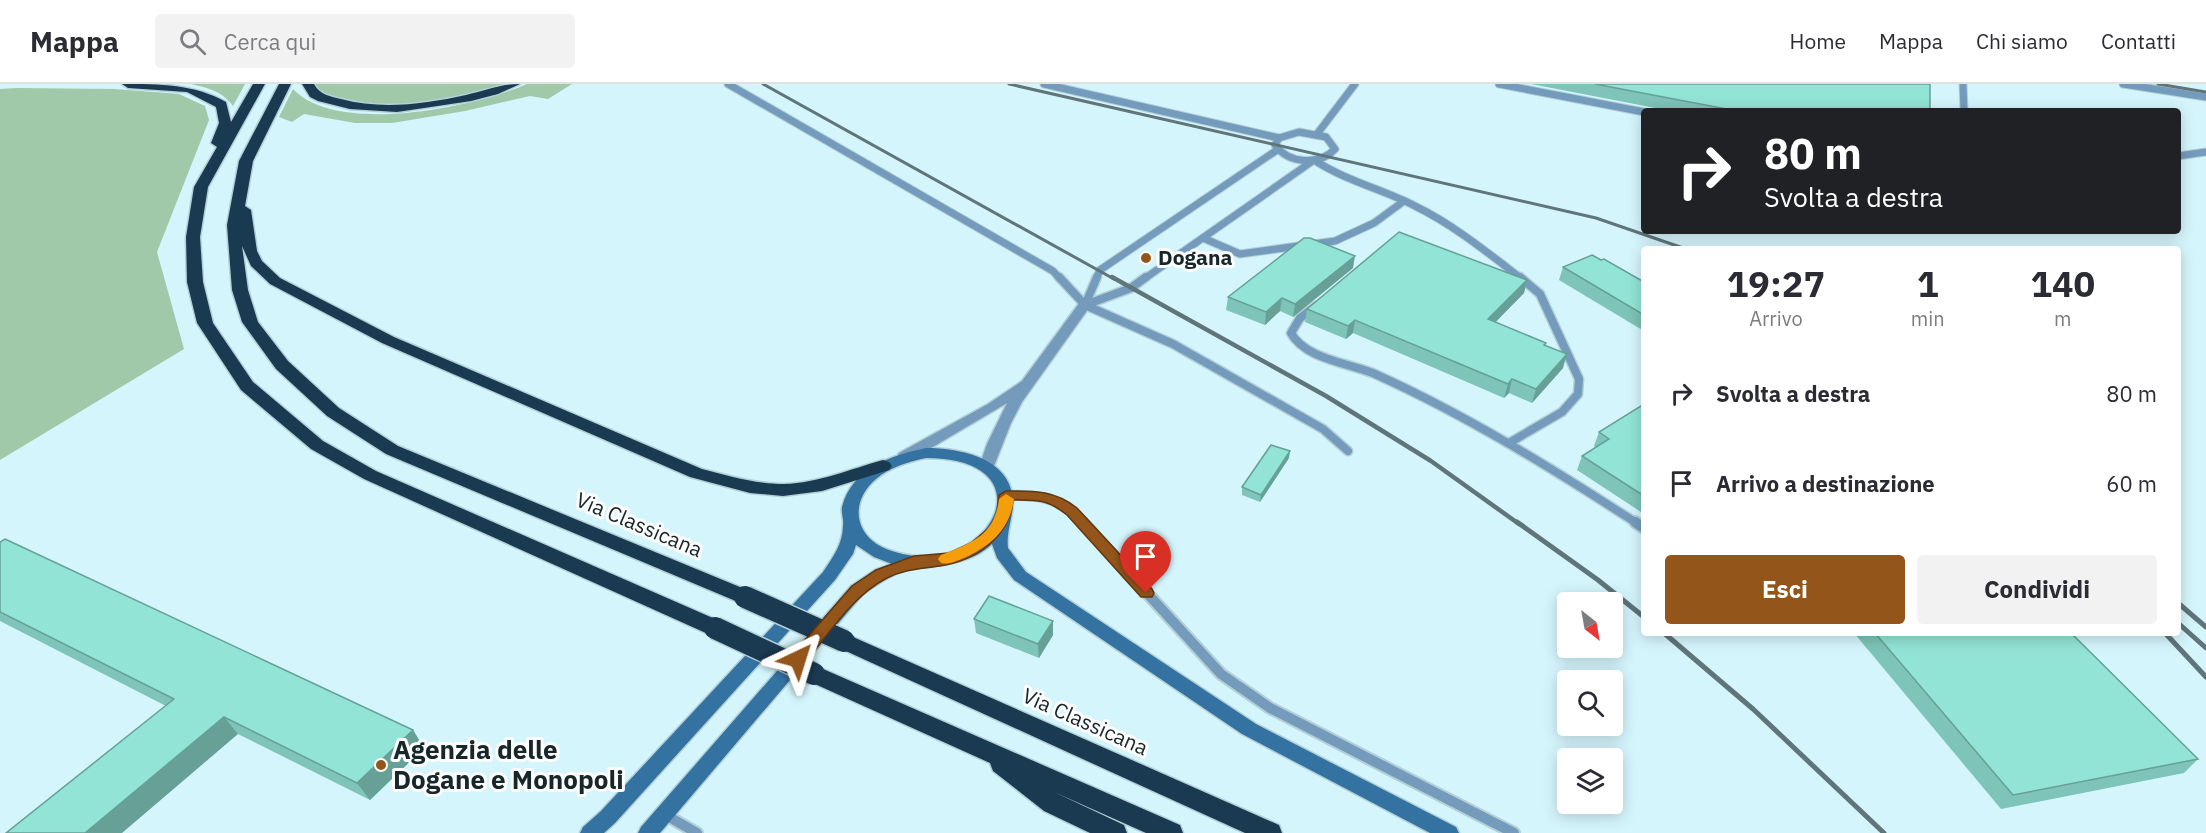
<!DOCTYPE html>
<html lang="it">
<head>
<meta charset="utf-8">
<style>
	:root { --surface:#fff; --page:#f2f2f3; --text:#2b2b33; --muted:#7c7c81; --line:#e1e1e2; --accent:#93551a }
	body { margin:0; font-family:"IBM Plex Sans",sans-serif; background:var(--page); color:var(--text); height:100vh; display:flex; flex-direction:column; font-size:22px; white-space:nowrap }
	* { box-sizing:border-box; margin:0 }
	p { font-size:20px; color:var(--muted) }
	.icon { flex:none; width:33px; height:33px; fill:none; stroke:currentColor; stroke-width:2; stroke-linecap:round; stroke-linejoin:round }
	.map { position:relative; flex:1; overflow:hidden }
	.details { position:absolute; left:1641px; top:162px; width:540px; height:390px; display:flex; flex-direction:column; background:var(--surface); border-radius:6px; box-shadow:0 3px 15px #0003 }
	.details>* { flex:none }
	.banner { position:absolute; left:1641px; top:24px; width:540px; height:126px; border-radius:6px; box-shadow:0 3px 15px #0003; background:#202124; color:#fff; overflow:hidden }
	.needle { width:39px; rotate:149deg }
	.buttons { position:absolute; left:1557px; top:508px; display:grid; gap:12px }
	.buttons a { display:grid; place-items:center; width:66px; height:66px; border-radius:6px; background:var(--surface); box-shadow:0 3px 15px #0003; font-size:30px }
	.pin { position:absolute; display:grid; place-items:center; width:51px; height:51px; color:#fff; margin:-62px -26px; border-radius:50% 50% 50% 0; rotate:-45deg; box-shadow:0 0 6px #0007 }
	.pin .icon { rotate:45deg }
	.me { position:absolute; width:66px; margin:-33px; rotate:41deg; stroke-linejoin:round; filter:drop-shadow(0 0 4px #0008) }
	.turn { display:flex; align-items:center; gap:21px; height:126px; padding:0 24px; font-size:27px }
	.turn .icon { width:78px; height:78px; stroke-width:2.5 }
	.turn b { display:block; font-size:42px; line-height:51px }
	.eta { display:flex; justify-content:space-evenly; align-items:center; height:102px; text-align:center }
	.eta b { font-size:36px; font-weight:700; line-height:42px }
	.button { display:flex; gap:12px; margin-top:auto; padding:12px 24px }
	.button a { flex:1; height:69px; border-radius:6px; background:var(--accent); color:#fff; font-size:24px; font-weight:700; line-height:69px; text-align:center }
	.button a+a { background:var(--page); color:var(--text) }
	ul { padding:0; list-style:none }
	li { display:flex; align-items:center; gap:18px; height:90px; padding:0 24px }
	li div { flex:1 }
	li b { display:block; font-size:22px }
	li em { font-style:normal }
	header { display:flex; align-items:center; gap:36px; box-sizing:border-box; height:84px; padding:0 30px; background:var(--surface); border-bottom:2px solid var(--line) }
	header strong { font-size:28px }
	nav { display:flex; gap:33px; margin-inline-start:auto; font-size:21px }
	.search { width:420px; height:54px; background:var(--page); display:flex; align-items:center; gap:15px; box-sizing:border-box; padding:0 21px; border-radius:6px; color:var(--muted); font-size:22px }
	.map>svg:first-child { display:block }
</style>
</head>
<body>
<header>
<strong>Mappa</strong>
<div class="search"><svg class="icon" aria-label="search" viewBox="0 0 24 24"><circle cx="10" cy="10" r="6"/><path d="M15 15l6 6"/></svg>Cerca qui</div>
<nav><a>Home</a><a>Mappa</a><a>Chi siamo</a><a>Contatti</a></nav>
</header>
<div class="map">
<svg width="2206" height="749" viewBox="0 0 2206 749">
	<rect width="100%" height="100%" fill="#d5f5fd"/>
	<g fill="#a0c9a9">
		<path d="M191,0H245L233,22C222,7 208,4 191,0Z"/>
		<path d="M312,0H505C460,19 410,24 363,20C350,18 333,18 322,10C318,8 315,3 312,0Z"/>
		<path d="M527,0H572L548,15L530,12L465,27L392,39H355L304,30L292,38L279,33L293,5C337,52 475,23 527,0Z"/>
		<polygon points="16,4 115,5 179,10 205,22 209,36 157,168 184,265 0,376 0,5"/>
	</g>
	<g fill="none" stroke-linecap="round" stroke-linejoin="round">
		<defs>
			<g id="lane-far2">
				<polyline points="728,0 1053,187 1060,195"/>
				<polyline points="1044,0 1279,54"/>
				<polyline points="1499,0 1644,28"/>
				<polyline points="1963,0 1964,27"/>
				<polyline points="2123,0 2206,13"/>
				<path d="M1299,48L1326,53L1335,65C1319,82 1289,80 1275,61L1279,54Z"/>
				<polyline points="1317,50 1355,0"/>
				<polyline points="2178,72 2206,68"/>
				<polyline points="1203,154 1240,170 1335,157 1374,139 1404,117"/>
				<polyline points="1096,195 1100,186 1277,66"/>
				<path d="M1144,195L1314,76C1346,97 1382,105 1415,122C1454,141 1488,169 1522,195"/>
			</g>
			<g id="lane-far1">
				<polyline points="1059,193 1085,221 1173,260 1323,345 1348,367"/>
				<polyline points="1085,221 1131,204 1146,193"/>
				<polyline points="1085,221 1097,193"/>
				<path d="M1316,222L1300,234L1291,249C1305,275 1349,279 1375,290C1468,332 1553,385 1638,440"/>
				<polyline points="1509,359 1562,328 1578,310 1579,295 1540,210 1520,193"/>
				<path d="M1006,411C1041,411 1059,413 1084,440"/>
			</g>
			<g id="lane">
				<polyline points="1082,438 1221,590 1270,624 1514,749"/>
				<polyline points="1635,438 1644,444"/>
				<polyline points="664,730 697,749"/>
			</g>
			<polygon id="street" points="1085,217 1091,221 1022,318 1011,339 992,387 982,387 979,383 987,360 1007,319 909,377 899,377 897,373 899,369 988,320 1022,297 1080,218"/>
			<path id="secondary" d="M926,364C960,364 1012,374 1013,418C1013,434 1006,448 1008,464L1026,488L1256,640L1456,743L1459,749H1430L1242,650L1014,496L997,474L992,460C971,480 944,480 917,484C897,486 879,499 863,510L660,749H638L641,743L851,502L875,486L892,480L874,473L856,461L853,470L835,496L615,739L604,749H580L583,743L601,727L823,488C833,473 843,460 843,441C844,435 841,430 842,423C852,384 892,371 926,364ZM926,374C1055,374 988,502 889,466C855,454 848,419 876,395C890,383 908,378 926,374Z"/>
			<g id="highway">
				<path d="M122,0C160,0 194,0 226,18L231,38L253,0H265L208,103L200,153L203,198L213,239L253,298L323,357L376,387L722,538L725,544L722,550L715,552L708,550L364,395L311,365L241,306L197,239L187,198L186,153L194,103L217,63L211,59L219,39L216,23L187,8L128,4Z"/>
				<path d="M279,0H291L253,77L245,122L251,126L257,167L262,177L280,194L394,253L702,385C729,392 756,400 784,400C819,399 850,385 883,376L889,378L892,382L889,386L822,407L783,412L750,409L690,393L382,259L270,200L251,182L242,162L248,206L258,238L288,277L339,324L398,362L752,508L755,513L752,518L745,521L738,518L386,370L327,332L276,285L242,238L232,206L227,141L239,77Z"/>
				<path d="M302,0H314C320,11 329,12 341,15C381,26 425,20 466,11C484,7 500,0 520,0L498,10L471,17L397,28L350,25L318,17L310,13Z"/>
				<polygon points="844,549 1279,741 1282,749 1245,749 837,563 834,557 837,551"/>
				<polygon points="814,581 1180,741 1183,749 1146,749 1054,708 1124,741 1127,749 1090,749 1044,727 993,687 990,679 806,596 803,590 806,584"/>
			</g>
		</defs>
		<use href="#lane-far2" stroke="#b3d0d7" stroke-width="9"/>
		<use href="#lane-far1" stroke="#b3d0d7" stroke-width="11"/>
		<use href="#lane" stroke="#b3d0d7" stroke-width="14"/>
		<use href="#street" stroke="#b3d0d7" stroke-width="3"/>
		<use href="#secondary" stroke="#b3d0d7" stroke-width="3"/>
		<use href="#highway" stroke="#b3d0d7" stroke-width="3"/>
		<use href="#lane-far2" stroke="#749bbc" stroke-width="7"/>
		<use href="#lane-far1" stroke="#749bbc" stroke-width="8"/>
		<use href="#lane" stroke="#749bbc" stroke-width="10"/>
		<use href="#street" fill="#749bbc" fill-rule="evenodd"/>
		<use href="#secondary" fill="#3472a1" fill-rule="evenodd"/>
		<use href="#highway" fill="#1a3a52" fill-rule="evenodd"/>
		<g stroke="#5f757a" stroke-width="3">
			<polyline points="763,0 1114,195"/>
			<polyline points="1009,0 1596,134 1686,165"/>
			<polyline points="2158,0 2206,8"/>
		</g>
		<polyline stroke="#5f757a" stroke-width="4.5" points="1112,193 1326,312 1431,377 1519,440"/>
		<g stroke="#5f757a" stroke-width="5">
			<polyline points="1517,438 1598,496 1644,533"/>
			<polyline points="2178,519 2206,543"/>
			<polyline points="2178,539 2206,564"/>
			<polyline points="1664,549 1753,625 1884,749"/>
			<polyline points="2165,549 2206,593"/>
		</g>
		<defs>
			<g id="highway-bridge">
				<polyline points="745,513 844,557"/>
				<polyline points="715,544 814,590"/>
			</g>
		</defs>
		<use href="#highway-bridge" stroke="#b3d0d7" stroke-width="25" stroke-linecap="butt"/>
		<use href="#highway-bridge" stroke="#1a3a52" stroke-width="22"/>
	</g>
	<g fill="#7ec4b8">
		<polygon points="1531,0 1930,0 1930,27 1671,27"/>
		<polygon points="1563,183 1644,198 1644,247 1559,196"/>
		<polygon points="1353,184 1293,233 1280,227 1265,241 1226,226 1228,213"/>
		<polygon points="1527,196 1524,209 1495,238 1546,259 1545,261 1563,284 1532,319 1509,309 1504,314 1353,249 1346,255 1305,238 1307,225"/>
		<polygon points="1644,320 1644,426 1641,428 1577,386 1582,372 1596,364 1594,362 1599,348"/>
		<polygon points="1289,374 1260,418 1242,411 1242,403"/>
		<polygon points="0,458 413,646 424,664 370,716 238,650 166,622 0,537"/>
		<polygon points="974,535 1053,537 1053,551 1039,574 976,549"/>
		<polygon points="1854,549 2071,549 2198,675 2184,689 2001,725"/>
	</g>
	<g fill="#66a096">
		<polygon points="1355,172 1353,184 1293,233 1295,220"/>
		<polygon points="1527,196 1524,209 1485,249 1488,235"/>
		<polygon points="1282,214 1280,227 1265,241 1266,228"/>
		<polygon points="1355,236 1353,249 1346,255 1348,242"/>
		<polygon points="1567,270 1563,284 1532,319 1536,305"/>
		<polygon points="1512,295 1509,309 1504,314 1508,300"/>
		<polygon points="1290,367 1289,374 1260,418 1261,411"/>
		<polygon points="1053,537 1053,551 1039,574 1038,560"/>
		<polygon points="224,633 238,650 122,749 85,749"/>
		<polygon points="413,646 424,664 370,716 357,699"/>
	</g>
	<g fill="#92e4d6" stroke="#66a096" stroke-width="1.5">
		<polygon points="1595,0 1930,0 1930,27 1737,27"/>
		<polygon points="1399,148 1527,196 1488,235 1546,259 1544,261 1567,270 1536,305 1512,295 1508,300 1355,236 1348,242 1307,225"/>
		<polygon points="1304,154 1310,154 1355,172 1295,220 1282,214 1266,228 1228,213"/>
		<polygon points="1592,171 1601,176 1604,175 1644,198 1644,231 1563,183"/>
		<polygon points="1644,320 1644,412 1582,372 1609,355 1599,348"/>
		<polygon points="1271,361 1290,367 1261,411 1242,403"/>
		<polygon points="5,455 413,646 357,699 224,633 85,749 6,749 174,615 0,528 0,458"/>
		<polygon points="989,512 1053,537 1038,560 974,535"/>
		<polygon points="1875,549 2071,549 2198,675 2013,711"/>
	</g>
	<path fill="#93551a" stroke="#603711" stroke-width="1.5" d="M1006,407C1034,407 1054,406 1077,424L1152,505L1154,509L1152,513H1141L1067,431C1047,415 1037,416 1013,416C1010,453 975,477 940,482C921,485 904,485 887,494C852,512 828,551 804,580L798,582L792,580L790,575L792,571L852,502L876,486L914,472L949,469L971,459L989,444L997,431L999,411Z"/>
	<path fill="#f59e0b" d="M1006,410L1014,415C1010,445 991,462 964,474C956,477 949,481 941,479L938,475L941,471C972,459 995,451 999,415Z"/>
	<g fill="#93551a" stroke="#fcfcfc" stroke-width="2">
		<circle cx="1146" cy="174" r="6"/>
		<circle cx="381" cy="681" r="6"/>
	</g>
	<g text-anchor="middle" stroke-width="6" stroke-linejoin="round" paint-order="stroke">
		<g font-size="21" font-weight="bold" fill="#162629" stroke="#fcfcfc" text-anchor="start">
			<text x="1158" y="181">Dogana</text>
		</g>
		<g font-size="21" fill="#162629" stroke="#fcfcfc">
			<text transform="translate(639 441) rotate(23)" y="7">Via Classicana</text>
			<text transform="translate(1085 638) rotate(24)" y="7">Via Classicana</text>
		</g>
		<g font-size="26" font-weight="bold" fill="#162629" stroke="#fcfcfc" text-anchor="start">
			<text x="393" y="675">Agenzia delle<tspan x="393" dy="30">Dogane e Monopoli</tspan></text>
		</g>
	</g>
</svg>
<div class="buttons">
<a><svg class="needle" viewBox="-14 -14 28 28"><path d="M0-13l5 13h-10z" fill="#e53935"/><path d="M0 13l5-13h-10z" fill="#7c7c81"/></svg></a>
<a><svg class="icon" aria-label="search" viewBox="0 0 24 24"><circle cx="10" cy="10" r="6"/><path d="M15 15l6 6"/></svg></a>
<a><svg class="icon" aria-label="layers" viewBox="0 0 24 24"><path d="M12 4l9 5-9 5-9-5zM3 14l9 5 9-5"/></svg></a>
</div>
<div class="pin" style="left:1146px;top:509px;background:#d93025"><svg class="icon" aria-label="arrive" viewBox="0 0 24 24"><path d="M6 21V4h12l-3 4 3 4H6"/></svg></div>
<svg class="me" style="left:798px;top:575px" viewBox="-20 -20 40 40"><path d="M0-17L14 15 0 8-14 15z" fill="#93551a" stroke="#fff" stroke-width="4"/></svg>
<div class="banner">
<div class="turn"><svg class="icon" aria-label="right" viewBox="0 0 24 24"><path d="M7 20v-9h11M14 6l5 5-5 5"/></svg><div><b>80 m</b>Svolta a destra</div></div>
</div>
<section class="details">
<div class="eta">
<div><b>19:27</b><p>Arrivo</p></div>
<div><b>1</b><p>min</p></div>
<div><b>140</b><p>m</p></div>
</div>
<ul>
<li><svg class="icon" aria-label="right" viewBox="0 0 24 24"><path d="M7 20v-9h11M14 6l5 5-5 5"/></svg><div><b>Svolta a destra</b></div><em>80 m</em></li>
<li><svg class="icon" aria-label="arrive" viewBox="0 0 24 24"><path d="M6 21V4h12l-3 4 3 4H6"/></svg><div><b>Arrivo a destinazione</b></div><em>60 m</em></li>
</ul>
<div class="button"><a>Esci</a><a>Condividi</a></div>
</section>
</div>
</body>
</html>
